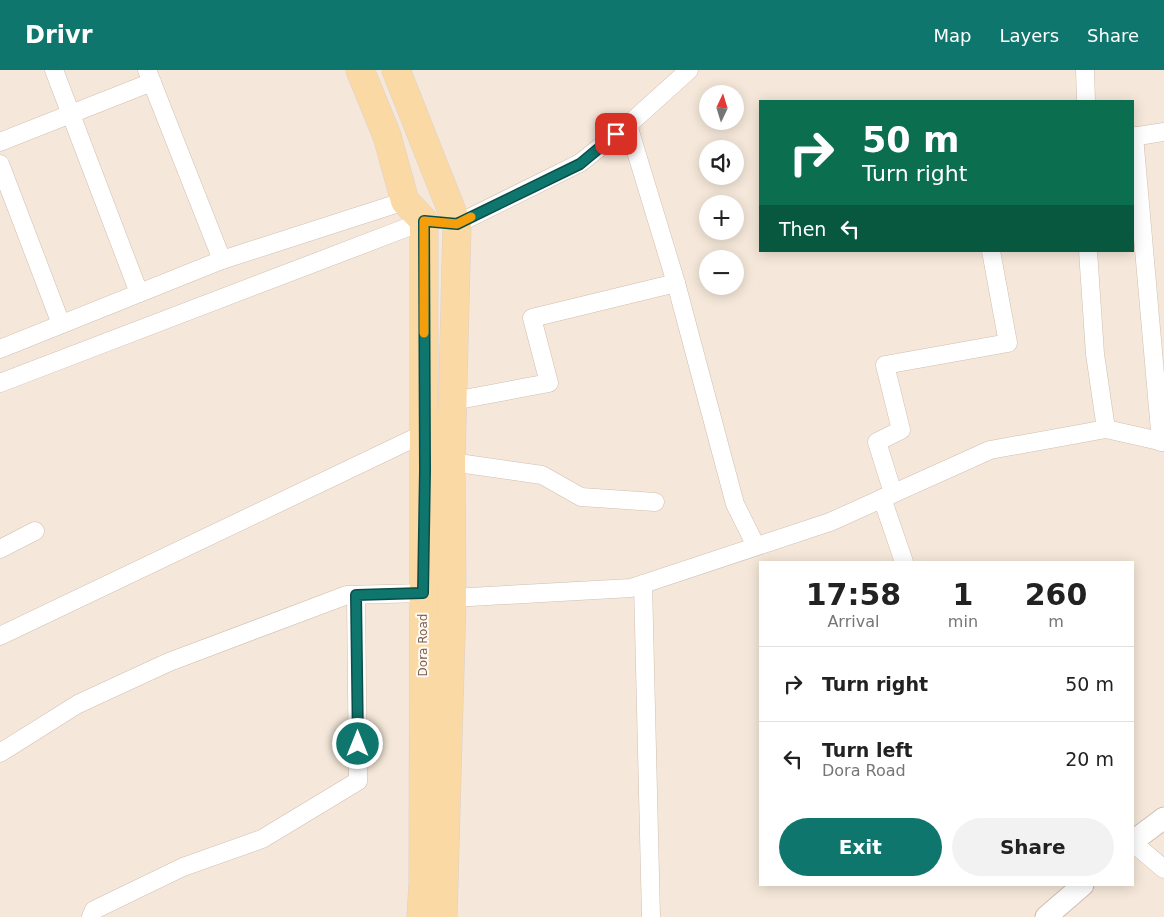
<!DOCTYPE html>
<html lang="en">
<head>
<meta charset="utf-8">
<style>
	:root { --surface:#fff; --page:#f2f2f2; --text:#222; --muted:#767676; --line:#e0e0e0; --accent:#0f766e }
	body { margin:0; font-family:"DejaVu Sans",sans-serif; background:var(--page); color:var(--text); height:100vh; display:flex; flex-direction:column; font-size:19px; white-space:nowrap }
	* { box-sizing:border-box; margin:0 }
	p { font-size:16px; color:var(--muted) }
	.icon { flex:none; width:28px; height:28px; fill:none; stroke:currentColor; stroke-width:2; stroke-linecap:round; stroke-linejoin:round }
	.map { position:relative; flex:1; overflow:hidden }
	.panel { position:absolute; left:759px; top:491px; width:375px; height:325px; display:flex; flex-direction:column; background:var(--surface); border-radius:0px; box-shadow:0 2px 12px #0003 }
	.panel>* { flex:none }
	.hud { position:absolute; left:759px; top:30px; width:375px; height:152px; border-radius:0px; box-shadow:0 2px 12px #0003; background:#0b6e4f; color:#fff; overflow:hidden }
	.needle { width:32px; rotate:4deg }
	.tools { position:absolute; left:699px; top:15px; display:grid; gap:10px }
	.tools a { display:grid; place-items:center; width:45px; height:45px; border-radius:50%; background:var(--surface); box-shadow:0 2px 12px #0003; font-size:25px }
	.pin { position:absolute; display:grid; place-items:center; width:42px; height:42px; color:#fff; margin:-21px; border-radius:10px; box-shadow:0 2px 8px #0006 }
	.me { position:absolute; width:55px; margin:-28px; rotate:0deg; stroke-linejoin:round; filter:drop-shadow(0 0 4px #0008) }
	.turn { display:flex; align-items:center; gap:18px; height:105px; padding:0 20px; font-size:22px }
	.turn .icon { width:65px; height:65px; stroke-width:2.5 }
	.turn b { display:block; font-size:35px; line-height:42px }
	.then { display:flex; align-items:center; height:48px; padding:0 20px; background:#0003; gap:10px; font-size:19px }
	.eta { display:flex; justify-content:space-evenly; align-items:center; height:85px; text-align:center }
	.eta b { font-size:30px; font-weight:700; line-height:35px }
	.cta { display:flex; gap:10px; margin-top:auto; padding:10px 20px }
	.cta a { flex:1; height:58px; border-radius:30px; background:var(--accent); color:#fff; font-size:20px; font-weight:700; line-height:58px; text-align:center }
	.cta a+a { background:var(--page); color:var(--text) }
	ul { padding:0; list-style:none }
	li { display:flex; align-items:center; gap:15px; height:75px; padding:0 20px; border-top:1px solid var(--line) }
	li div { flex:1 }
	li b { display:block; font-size:19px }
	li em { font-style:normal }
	header { display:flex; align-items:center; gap:30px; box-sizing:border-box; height:70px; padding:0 25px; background:var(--accent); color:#fff }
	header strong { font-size:24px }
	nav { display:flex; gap:28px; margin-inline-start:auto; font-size:18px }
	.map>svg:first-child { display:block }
</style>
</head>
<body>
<header>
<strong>Drivr</strong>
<nav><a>Map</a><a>Layers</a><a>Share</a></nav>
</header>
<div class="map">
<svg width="1164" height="847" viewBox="0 0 1164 847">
	<rect width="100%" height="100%" fill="#fdf6ec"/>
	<path fill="#f5e8da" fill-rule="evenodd" d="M0,0H1164V847H0ZM708,24H735V51H708ZM760,31H1132V181H760ZM708,79H735V106H708ZM708,134H735V161H708ZM708,189H735V216H708ZM760,492H1132V815H760Z"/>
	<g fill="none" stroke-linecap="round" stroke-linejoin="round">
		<defs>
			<g id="minor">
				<polyline points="54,0 139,223"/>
				<polyline points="147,0 222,190"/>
				<polyline points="1085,0 1086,31"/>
				<polyline points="628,55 676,213 735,434 756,476"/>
				<polyline points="1134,66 1161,372"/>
				<polyline points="1132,67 1164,62"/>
				<polyline points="0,72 152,12"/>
				<polyline points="0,94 61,254"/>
				<polyline points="457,154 580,93 628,55 689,0"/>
				<polyline points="1088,181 1095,284 1106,359"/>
				<polyline points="0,279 222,190 405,131"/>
				<polyline points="0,313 424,151"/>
				<polyline points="453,331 549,313 532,248 676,213"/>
				<polyline points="451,392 542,405 581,427 655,432"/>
				<polyline points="893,423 877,372 901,360 885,295 1008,273 991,181"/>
				<polyline points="882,428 904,492"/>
				<polyline points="0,479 35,461"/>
				<polyline points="643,514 651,847"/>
				<polyline points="452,528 631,518 830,452 990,380 1106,359 1164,372"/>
				<polyline points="0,566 425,363"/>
				<polyline points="0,683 78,634 169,592 347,525 423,523"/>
				<polyline points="1132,772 1164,799"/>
				<polyline points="91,847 94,840 183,797 262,769 358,711 356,525"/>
			</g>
			<g id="tertiary">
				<polyline points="1132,772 1164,748"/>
				<polyline points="1046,847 1083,815"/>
			</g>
			<g id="primary">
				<path d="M360,0L387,66L405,131L424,151C425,372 423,592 423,813L421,847"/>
				<polyline points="396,0 457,154 451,392 452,528 443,847"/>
			</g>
		</defs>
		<use href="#minor" stroke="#d1beb0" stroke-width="19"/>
		<use href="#tertiary" stroke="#d1beb0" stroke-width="23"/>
		<use href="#primary" stroke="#dad1cd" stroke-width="29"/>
		<use href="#minor" stroke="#fff" stroke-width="18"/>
		<use href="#tertiary" stroke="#fff" stroke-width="21"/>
		<use href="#primary" stroke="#fbd9a5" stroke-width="28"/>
	</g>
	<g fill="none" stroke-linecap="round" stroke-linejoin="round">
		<defs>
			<polyline id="route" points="358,674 356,525 423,523 425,400 424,151 457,154 580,94 616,64"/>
		</defs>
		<use href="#route" stroke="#0a4d48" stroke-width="12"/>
		<use href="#route" stroke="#0f766e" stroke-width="9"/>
		<polyline stroke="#f59e0b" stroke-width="9" points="424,263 424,151 457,154 471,147"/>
	</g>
	<g text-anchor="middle" stroke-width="4" stroke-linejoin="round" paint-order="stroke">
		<g font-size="12" fill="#7a5c4d" stroke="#fffaf3">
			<text transform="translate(423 575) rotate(-90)" y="4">Dora Road</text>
		</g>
	</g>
</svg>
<div class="tools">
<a><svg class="needle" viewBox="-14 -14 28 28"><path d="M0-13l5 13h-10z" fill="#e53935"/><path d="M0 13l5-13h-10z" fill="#767676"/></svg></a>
<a><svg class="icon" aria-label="sound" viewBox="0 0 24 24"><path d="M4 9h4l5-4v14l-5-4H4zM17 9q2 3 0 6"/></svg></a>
<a>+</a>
<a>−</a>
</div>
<div class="pin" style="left:616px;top:64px;background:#d93025"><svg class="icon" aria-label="arrive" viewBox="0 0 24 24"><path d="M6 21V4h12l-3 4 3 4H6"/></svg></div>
<svg class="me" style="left:358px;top:674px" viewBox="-20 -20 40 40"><circle r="17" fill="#0f766e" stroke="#fff" stroke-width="3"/><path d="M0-11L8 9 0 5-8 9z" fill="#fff"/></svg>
<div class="hud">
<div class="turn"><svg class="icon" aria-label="right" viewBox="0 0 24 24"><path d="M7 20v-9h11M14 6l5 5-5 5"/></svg><div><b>50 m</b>Turn right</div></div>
<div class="then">Then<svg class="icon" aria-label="left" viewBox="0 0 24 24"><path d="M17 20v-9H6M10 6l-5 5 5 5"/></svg></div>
</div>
<section class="panel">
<div class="eta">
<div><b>17:58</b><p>Arrival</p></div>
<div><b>1</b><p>min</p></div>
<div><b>260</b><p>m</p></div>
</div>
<ul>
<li><svg class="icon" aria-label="right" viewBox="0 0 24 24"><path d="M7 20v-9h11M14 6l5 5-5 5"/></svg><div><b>Turn right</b></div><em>50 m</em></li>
<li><svg class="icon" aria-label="left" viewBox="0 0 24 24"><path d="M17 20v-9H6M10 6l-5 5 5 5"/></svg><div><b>Turn left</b><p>Dora Road</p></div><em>20 m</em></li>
</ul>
<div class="cta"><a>Exit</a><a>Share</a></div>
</section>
</div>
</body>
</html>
